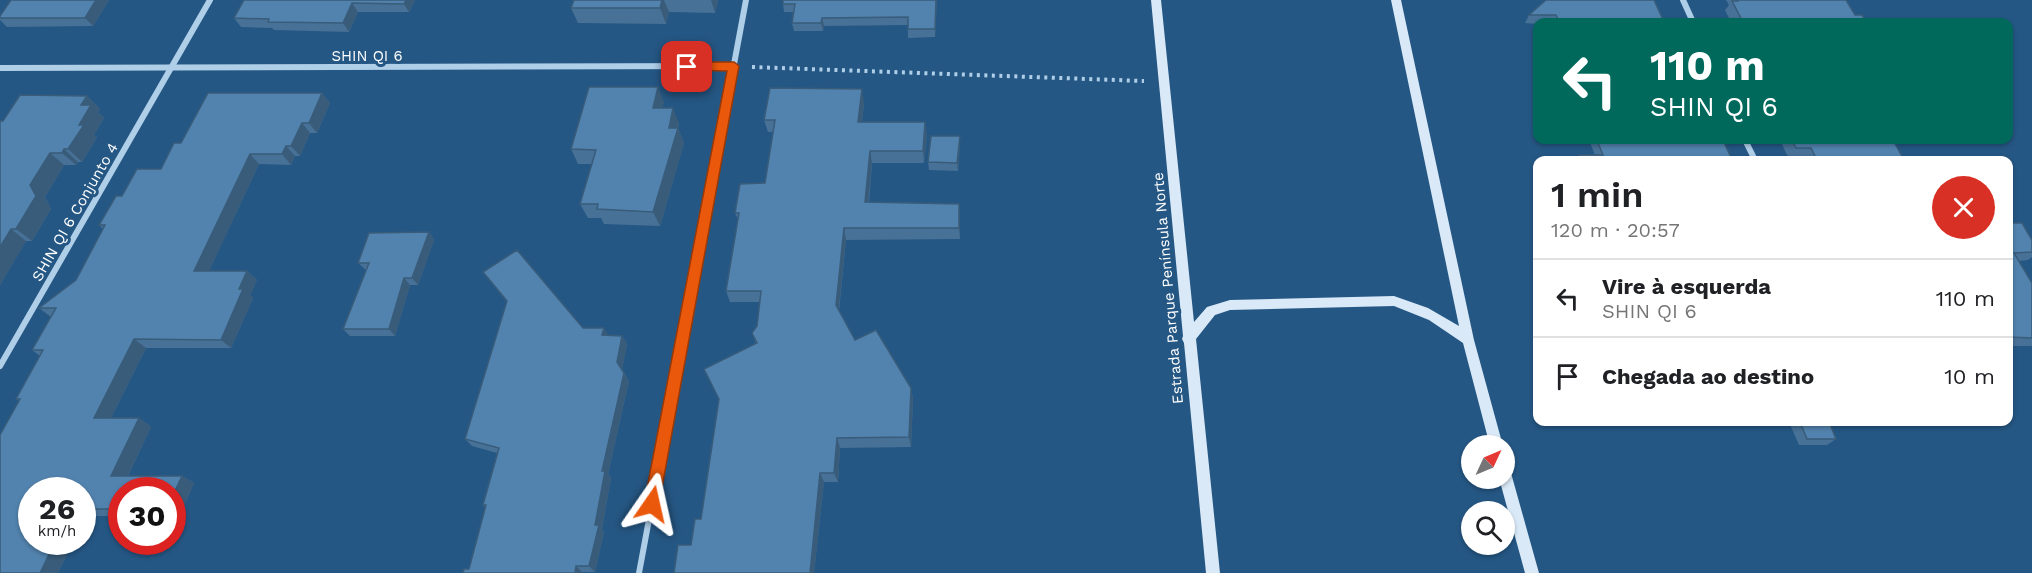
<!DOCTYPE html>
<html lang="pt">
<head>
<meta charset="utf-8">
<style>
	:root { --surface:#fff; --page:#f2f2f2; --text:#202124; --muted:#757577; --line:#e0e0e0 }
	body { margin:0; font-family:"Work Sans",sans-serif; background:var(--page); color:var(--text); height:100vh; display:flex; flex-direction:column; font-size:22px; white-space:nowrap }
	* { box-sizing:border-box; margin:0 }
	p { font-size:20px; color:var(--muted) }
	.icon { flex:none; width:33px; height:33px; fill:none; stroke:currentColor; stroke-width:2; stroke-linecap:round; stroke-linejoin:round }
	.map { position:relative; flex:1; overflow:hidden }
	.details { position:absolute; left:1533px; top:156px; width:480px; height:270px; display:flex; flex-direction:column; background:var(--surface); border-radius:12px; box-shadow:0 2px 4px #0004 }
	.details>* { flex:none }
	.guide { position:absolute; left:1533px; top:18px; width:480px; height:126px; border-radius:12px; box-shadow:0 2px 4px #0004; background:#00695c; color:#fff; overflow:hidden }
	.needle { width:39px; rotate:46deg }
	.tools { position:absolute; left:1461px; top:435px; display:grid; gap:12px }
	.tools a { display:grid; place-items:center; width:54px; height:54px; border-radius:50%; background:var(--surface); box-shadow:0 2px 4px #0004; font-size:30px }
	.speed { position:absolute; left:18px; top:477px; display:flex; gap:12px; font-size:30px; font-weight:700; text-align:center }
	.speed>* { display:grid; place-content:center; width:78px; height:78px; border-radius:50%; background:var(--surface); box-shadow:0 2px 4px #0004; line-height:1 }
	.speed small { font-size:15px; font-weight:400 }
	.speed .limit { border:9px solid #d22; background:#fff; color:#111 }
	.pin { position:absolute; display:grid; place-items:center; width:51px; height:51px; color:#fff; margin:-26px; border-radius:12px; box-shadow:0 3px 9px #0006 }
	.me { position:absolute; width:66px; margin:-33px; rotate:11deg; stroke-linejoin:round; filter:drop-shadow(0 0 4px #0008) }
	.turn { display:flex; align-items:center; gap:21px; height:126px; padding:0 18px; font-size:27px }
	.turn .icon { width:78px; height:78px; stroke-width:2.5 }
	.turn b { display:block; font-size:42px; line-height:51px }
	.round { display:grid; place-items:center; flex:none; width:63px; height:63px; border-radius:32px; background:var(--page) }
	.overview { display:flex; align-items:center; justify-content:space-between; height:102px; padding:0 18px }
	h1 { font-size:36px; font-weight:600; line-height:45px }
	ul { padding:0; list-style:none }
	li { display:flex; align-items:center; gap:18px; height:78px; padding:0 18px; border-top:2px solid var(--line) }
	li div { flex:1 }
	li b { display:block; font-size:22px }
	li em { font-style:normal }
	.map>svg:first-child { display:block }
</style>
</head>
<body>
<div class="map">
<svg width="2032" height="573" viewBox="0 0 2032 573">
	<rect width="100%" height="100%" fill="#255784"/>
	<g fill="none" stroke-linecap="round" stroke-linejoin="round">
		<polyline stroke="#afcee8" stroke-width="4" stroke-dasharray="3 4.5" stroke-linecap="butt" points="752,67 1144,81"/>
		<g stroke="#afcee8" stroke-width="6">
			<polyline points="1683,0 1693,22"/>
			<polyline points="0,68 734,66"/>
			<polyline points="1745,140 1755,160"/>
			<polyline points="0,366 210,0"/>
			<polyline points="639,573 746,0"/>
		</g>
		<g fill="#d9e9f7" fill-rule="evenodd">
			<polygon points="1151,0 1161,0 1194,322 1207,307 1230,300 1394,296 1428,308 1459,326 1391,0 1401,0 1474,340 1503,446 1490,446 1463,343 1429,320 1394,306 1230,310 1215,315 1196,339 1220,573 1206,573 1184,343 1182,339 1183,336"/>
			<polygon points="1504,467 1509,469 1511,473 1539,573 1525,573 1499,478 1504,478"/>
		</g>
	</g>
	<g fill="#477196">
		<polygon points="109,0 93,26 7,27 0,20 0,16"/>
		<polygon points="244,0 415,0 409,12 358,12 349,32 274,30 272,28 241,27 234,18"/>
		<polygon points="574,0 718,0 715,13 669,12 666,24 578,23 571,8"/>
		<polygon points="937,0 935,37 908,38 908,25 824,26 823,31 794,31 792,23 793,12 784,12 783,4"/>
		<polygon points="1546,0 1664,22 1538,22 1538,24 1525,23 1529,15"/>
		<polygon points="1726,0 1846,0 1855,15 1866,22 1731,22 1725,10 1729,5"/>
		<polygon points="208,93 322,93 330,103 317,133 310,133 300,156 295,156 291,165 259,164 209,271 247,271 257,280 250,295 253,298 231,348 146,348 111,418 139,418 151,427 128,476 182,476 194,483 179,517 172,517 172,490 122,490 122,516 85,516 82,521 82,490 32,490 32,542 73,542 58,573 0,573 0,435 19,401 16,399 40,356 32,350 51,317 39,308 76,280 103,229 99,225 116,196 122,196 137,169 161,169 174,143 181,143"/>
		<polygon points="87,96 100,109 98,112 104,118 94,135 97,137 82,162 78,162 76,165 64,165 45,197 51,209 32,241 26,241 0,285 3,121"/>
		<polygon points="664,102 662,108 679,123 678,128 684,143 660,226 604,224 601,218 588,218 580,204 592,164 578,164 571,149"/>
		<polygon points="864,102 862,122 927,134 924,163 872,163 869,203 960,216 960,239 846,240 839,311 855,340 911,388 913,399 911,447 840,448 838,482 824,482 814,573 674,573 691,545 701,519 756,344 752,333 757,326 760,302 730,302 726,291 738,219 735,213 765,183 773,132 768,132 764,120"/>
		<polygon points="960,136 960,144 958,171 929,170 928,162"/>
		<polygon points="1589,140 1723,140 1732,160 1575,160 1579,155 1595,155"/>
		<polygon points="1780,140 1893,140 1904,160 1804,160 1802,157 1788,157"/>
		<polygon points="2008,223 2032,240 2032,257 2028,260 2019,261 2032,284 2032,346 2008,346"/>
		<polygon points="429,232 434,240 418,285 410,285 395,336 350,336 343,329 366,270 358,263"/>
		<polygon points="483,272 583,328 608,335 622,336 627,344 622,369 629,381 608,474 611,478 602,529 604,532 595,572 582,572 582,573 463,573 469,569 486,508 483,505 497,453 472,446 465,439 507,302"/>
		<polygon points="1789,422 1829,422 1836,439 1827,445 1799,445"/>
	</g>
	<g fill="#395c7a">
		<polygon points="96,0 109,0 93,26 85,18"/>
		<polygon points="406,0 415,0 409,12 404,4"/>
		<polygon points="662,0 664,0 669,12 666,24 660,8"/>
		<polygon points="711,0 718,0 715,13"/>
		<polygon points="936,0 937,0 935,37 935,29"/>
		<polygon points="352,3 358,12 349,32 343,23"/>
		<polygon points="822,18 824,26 823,31 821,23"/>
		<polygon points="658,87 664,102 659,123 653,108"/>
		<polygon points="862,89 864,102 861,134 858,122"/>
		<polygon points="322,93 330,103 317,133 309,123"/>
		<polygon points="87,96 100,109 98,112 104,118 94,135 97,137 82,162 68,149 79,125 81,105"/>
		<polygon points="673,108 679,123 677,130 678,128 684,143 660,226 653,212"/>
		<polygon points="925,122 927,134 924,163 923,151"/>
		<polygon points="302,123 310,133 300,156 291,146"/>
		<polygon points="960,136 960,144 958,171 957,163"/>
		<polygon points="286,146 295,156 291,165 282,154"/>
		<polygon points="64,149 78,162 76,165 62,153"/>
		<polygon points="870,151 872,163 867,214 865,202"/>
		<polygon points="50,153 64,165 45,197 51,209 32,241 16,229 30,185"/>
		<polygon points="250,154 259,164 205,280 194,271"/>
		<polygon points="959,204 960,216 960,239 959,228"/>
		<polygon points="844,228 846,240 838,316 836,305"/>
		<polygon points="11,229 26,241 0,285 0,247"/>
		<polygon points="429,232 434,240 418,285 412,278"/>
		<polygon points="247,271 257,280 250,295 253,298 231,348 221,340 239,289"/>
		<polygon points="404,278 410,285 395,336 389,329"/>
		<polygon points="604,328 609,336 602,335"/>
		<polygon points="622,336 627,344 622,370 617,362"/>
		<polygon points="134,339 146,348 107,426 94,418"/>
		<polygon points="624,373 629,381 608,474 611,478 602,529 604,532 595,572 589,566 602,471"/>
		<polygon points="911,388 913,399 911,447 909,437"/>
		<polygon points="139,418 151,427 124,484 111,476"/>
		<polygon points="837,438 840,448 838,482 834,473"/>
		<polygon points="820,473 824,482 814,573 810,573"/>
		<polygon points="182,476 194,483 179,517 172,513 172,497"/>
		<polygon points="55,542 73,542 58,573 40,573"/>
		<polygon points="576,566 582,572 582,573 575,573"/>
	</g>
	<g fill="#5283ae" stroke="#395c7a" stroke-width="1.5">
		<polygon points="11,0 96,0 85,18 0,18 0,16"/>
		<polygon points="244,0 406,0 404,4 352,3 343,23 268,22 269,19 234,18"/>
		<polygon points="574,0 662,0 660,8 571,8"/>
		<polygon points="783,0 936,0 935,29 908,29 908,17 822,18 821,23 792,23 795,4 783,4"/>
		<polygon points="1546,0 1654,0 1664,22 1559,22 1556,15 1529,15"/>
		<polygon points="1738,0 1846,0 1855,15 1862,15 1866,22 1743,22 1732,1 1738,1"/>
		<polygon points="589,87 658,87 653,108 673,108 669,128 678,128 653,212 597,209 598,204 580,204 596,150 571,149"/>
		<polygon points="770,88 862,89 858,122 925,122 923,151 870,151 865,202 959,204 959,228 844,228 836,305 855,340 876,330 911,388 909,437 837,438 834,473 820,473 810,573 674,573 678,545 691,545 695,519 701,519 719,399 704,369 757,343 752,333 757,326 761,291 726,291 739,213 735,213 740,184 765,183 775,120 764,120"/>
		<polygon points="208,93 322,93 309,123 302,123 291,146 286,146 282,154 250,154 194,271 247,271 239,289 243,289 221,340 134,339 94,418 139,418 111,476 182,476 172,497 172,490 122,490 122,509 82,509 82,490 32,490 32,542 55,542 40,573 0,573 0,435 20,399 16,399 43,350 32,350 56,308 39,308 76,280 105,225 99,225 116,196 122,196 137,169 161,169 174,143 181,143"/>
		<polygon points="20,95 87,96 81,105 91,105 79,125 84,125 68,149 64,149 62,153 50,153 30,185 36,196 16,229 11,229 0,247 0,121 3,121"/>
		<polygon points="931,136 960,136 957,163 928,162"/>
		<polygon points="1597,140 1723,140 1732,160 1581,160 1579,155 1603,155"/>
		<polygon points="1792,140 1893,140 1904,160 1817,160 1811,148 1796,148"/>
		<polygon points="2008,223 2022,223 2032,240 2032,252 2014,253 2032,283 2032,338 2008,337"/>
		<polygon points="429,232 412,278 404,278 389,329 343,329 369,263 358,263 369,233"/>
		<polygon points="517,250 583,328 604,328 602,335 622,336 617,362 624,373 602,471 605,471 595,525 599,525 589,566 576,566 575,573 463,573 464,569 469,569 486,505 483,505 499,448 465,439 507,301 483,272"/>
		<polygon points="1800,422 1829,422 1836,439 1807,439"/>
	</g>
	<polygon fill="#ea580c" stroke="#983908" stroke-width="1.5" points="687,62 734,62 739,66 659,504 657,509 652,511 646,509 644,504 727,71 682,70 681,67"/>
	<g text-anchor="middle" stroke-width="6" stroke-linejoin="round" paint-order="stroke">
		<g font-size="15" fill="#fff" stroke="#255784">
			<text x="367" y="61">SHIN QI 6</text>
			<text transform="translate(75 212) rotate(-60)" y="5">SHIN QI 6 Conjunto 4</text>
			<text transform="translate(1168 288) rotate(-95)" y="5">Estrada Parque Península Norte</text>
		</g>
	</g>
</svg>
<div class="tools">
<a><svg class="needle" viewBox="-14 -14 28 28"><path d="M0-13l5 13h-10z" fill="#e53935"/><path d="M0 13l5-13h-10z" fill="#757577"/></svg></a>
<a><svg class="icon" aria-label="search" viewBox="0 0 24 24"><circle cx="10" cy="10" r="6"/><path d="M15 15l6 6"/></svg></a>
</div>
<div class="speed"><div>26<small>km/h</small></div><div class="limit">30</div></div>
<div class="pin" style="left:687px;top:67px;background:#d93025"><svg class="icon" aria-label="arrive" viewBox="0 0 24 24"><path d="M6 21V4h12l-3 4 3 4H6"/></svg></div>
<svg class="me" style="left:652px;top:504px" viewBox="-20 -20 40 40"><path d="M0-17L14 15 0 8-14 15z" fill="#ea580c" stroke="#fff" stroke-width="4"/></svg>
<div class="guide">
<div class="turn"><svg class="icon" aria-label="left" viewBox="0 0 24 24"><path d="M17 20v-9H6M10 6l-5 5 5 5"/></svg><div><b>110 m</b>SHIN QI 6</div></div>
</div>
<section class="details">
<div class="overview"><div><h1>1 min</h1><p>120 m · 20:57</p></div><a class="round" style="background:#d93025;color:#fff"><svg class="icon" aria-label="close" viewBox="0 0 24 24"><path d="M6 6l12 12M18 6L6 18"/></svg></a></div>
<ul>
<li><svg class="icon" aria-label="left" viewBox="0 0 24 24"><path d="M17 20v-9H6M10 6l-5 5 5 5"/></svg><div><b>Vire à esquerda</b><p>SHIN QI 6</p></div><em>110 m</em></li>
<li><svg class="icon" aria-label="arrive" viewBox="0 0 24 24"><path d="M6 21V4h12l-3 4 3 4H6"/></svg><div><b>Chegada ao destino</b></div><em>10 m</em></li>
</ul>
</section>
</div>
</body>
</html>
